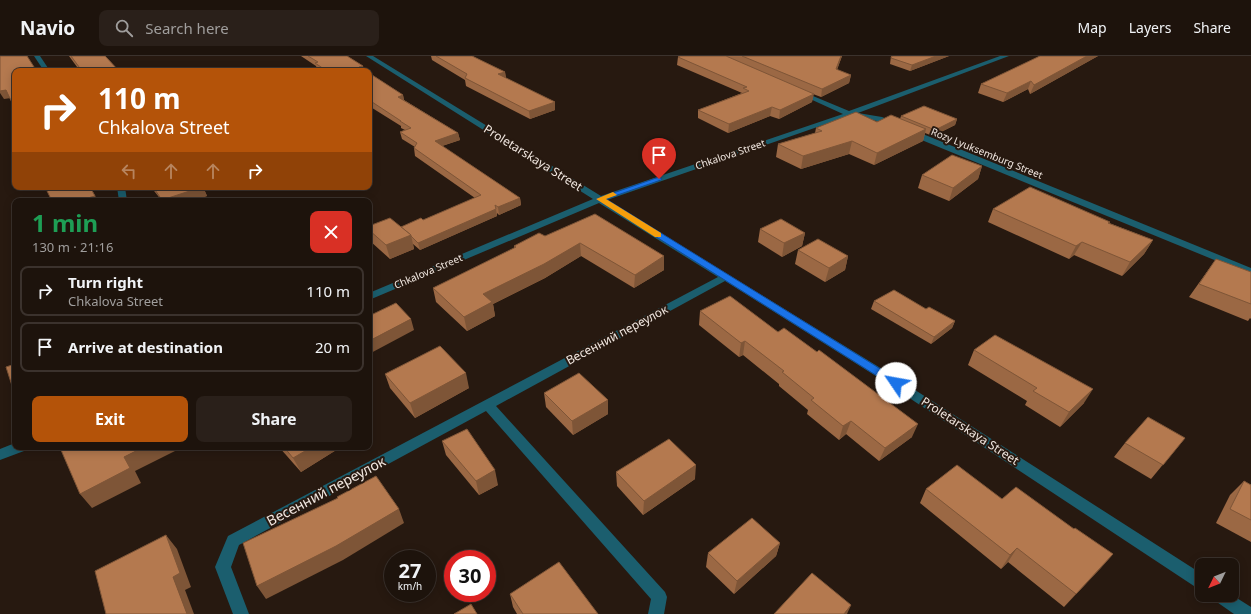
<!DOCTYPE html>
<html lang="en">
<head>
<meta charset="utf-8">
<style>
	:root { --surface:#1d130c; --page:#2a201a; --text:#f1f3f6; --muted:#a09e9d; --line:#3b322d; --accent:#b45309 }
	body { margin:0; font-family:"Noto Sans",sans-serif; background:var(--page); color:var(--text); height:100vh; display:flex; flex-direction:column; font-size:15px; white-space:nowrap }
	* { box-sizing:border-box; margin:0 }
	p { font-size:13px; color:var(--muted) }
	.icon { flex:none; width:22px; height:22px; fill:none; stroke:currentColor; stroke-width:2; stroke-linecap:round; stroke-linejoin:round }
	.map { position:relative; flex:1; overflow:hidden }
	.details { position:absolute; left:12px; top:142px; width:360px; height:252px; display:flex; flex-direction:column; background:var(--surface); border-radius:8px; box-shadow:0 2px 10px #0003,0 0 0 1px var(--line) }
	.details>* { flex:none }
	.hud { position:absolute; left:12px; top:12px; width:360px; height:122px; border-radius:8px; box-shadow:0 2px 10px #0003,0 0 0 1px var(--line); background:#b45309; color:#fff; overflow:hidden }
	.needle { width:26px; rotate:227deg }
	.fabs { position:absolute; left:1195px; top:502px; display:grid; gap:8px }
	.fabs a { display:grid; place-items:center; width:44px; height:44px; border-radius:8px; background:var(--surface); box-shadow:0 2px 10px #0003,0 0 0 1px var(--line); font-size:20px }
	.speed { position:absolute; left:384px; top:494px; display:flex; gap:8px; font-size:20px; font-weight:700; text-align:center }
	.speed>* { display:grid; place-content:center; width:52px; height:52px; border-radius:50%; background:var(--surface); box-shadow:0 2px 10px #0003,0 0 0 1px var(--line); line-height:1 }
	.speed small { font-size:10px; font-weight:400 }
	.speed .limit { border:6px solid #d22; background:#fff; color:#111 }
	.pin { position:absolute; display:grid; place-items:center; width:34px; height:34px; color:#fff; margin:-41px -17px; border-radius:50% 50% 50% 0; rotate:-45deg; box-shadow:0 0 4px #0007 }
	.pin .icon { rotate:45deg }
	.me { position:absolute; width:44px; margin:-22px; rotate:303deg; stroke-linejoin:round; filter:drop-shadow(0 0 3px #0008) }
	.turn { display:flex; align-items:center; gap:14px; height:84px; padding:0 20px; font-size:18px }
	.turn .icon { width:52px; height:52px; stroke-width:2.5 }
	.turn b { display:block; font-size:28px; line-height:34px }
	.lanes { display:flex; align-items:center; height:38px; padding:0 20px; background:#0003; justify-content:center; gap:20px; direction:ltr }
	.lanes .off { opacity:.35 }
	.round { display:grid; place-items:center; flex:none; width:42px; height:42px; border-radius:8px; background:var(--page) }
	.summary { display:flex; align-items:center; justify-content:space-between; height:68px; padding:0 20px }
	h1 { font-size:24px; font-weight:700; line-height:30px; color:#1e9e55 }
	.action { display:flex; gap:8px; margin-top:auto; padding:8px 20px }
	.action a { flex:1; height:46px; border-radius:8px; background:var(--accent); color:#fff; font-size:16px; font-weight:700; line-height:46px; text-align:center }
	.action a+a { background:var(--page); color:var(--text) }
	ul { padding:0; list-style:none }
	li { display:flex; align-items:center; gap:12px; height:50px; margin:0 8px 6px; padding:0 12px; border:2px solid var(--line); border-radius:8px }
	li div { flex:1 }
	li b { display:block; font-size:15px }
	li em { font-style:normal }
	header { display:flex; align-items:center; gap:24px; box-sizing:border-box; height:56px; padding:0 20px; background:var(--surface); border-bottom:1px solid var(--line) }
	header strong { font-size:19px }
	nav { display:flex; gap:22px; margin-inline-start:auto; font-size:14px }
	.search { width:280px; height:36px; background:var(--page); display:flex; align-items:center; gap:10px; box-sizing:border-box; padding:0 14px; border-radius:8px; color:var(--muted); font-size:15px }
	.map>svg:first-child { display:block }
</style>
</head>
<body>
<header>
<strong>Navio</strong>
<div class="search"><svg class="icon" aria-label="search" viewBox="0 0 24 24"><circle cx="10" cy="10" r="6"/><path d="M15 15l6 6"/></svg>Search here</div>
<nav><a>Map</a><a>Layers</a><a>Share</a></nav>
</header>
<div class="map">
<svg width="1251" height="558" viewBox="0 0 1251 558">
	<rect width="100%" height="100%" fill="#271910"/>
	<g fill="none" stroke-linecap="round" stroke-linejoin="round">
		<g fill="#1b5e6e" fill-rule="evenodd">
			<polygon points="34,0 40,0 50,15 44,15"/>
			<polygon points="366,0 373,0 601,140 843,58 797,37 797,35 801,35 849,55 1000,0 1009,0 858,57 882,61 897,67 897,71 891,71 877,65 849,60 607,144 887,316 1202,518 1202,534 1197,532 879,322 725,225 496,350 665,536 667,541 664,558 648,558 651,543 486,355 239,489 231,511 249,558 233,558 215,511 228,480 718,221 599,147 369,244 369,237 593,143"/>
			<polygon points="907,74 913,74 1251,212 1251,219 907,78"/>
			<polygon points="117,131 125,131 127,145 119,145"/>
			<polygon points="15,387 15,391 25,391 24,395 0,404 0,393"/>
			<polygon points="1211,539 1232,539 1251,551 1251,558 1234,558 1214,544"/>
		</g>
	</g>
	<g fill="#9b6844">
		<polygon points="69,0 105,0 119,15 80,15"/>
		<polygon points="301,0 347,0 363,10 364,14 365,15 319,15 317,13 316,10"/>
		<polygon points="431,0 472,0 505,16 506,22 555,46 555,54 530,63 466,30 465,24 432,4"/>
		<polygon points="680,0 842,0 837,14 851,19 849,27 821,41 813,38 812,46 779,63 770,60 728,77 698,62 698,54 742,37 677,9 678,1"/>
		<polygon points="891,0 949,0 910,15 890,8"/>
		<polygon points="1040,0 1098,0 1030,38 1028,33 1003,46 978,37 981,28"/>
		<polygon points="369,17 403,39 404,44 458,77 460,84 442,90 520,142 521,149 499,159 497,157 497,160 420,194 413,188 414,193 390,203 370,185 369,181 369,170 401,171 423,164 475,142 415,100 414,92 415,91 402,83 400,76 405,74 401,72 401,70 369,50"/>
		<polygon points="901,60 957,63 955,69 933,80 925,77 923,85 874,109 849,98 801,113 776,101 778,88 815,77 816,72 900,63"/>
		<polygon points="982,110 978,123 949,145 918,132 922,119"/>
		<polygon points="151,131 203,131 207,140 191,145 162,145"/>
		<polygon points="993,153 1110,166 1109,167 1153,184 1144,198 1122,220 1074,199 1069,203 988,166"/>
		<polygon points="760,173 805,177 802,190 782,201 758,186"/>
		<polygon points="545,180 664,200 664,214 634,232 581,200 545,222 493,248 495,260 467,275 436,246 433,232 514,193 514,190"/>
		<polygon points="798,194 848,200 845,214 825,226 795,208"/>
		<polygon points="1216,203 1251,216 1251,263 1250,262 1248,265 1189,241"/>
		<polygon points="874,245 926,253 955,265 952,272 931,288 871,253"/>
		<polygon points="700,255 912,381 879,405 846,378 839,384 807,358 808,354 779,330 779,328 743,299 739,301 699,269"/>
		<polygon points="974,294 1084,347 1060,371 1025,349 1027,345 968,309"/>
		<polygon points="385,318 469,332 415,362 390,332"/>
		<polygon points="544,337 608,358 573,379 546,351"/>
		<polygon points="1185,382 1151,423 1114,401 1125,387"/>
		<polygon points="442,385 498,429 479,439 446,399"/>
		<polygon points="279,391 341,391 301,416"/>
		<polygon points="616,416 695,423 643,459 617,430"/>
		<polygon points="1244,425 1251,429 1251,486 1216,467 1230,439"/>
		<polygon points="926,433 1002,443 1074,473 1113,498 1064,551 1008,506 1001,513 920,447"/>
		<polygon points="780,487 776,500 734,538 706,511 708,497"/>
		<polygon points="510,538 598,558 517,558 513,551"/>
	</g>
	<g fill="#7e5537">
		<polygon points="841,0 842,0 834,21 836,13"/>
		<polygon points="936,0 949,0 910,15 912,9"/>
		<polygon points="1087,0 1098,0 1030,38 1034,29"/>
		<polygon points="363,10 364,15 359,11"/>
		<polygon points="505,16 506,24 498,18"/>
		<polygon points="851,19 849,27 821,41 822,33"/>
		<polygon points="1031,25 1028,33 1003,46 1007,37"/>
		<polygon points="6,34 11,42 4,43 0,37 0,35"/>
		<polygon points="814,38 812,46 779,63 780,54"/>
		<polygon points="403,39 404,46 398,41"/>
		<polygon points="555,46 555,54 530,63 529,55"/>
		<polygon points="772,51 770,60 728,77 729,68"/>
		<polygon points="957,63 955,69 933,80 935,74"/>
		<polygon points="926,73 923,85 874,109 877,97"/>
		<polygon points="458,77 460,84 436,92 435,85"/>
		<polygon points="852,85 849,98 801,113 803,100"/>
		<polygon points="982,110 978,123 949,145 953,132"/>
		<polygon points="90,131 98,131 98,132 92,134 98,145 85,145 84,143"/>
		<polygon points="202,131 203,131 207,140 191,145 163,145 162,144"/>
		<polygon points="520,142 521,149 499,159 498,151"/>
		<polygon points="496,153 497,160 420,194 418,187"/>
		<polygon points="805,177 802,190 782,201 784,187"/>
		<polygon points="411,179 414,193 390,203 386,189"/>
		<polygon points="1153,184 1144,198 1122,220 1130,206"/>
		<polygon points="1082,186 1074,199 1069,203 1076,190"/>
		<polygon points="580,187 581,200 545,222 493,248 495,260 467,275 464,261 483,238"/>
		<polygon points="664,200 664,214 634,232 635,219"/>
		<polygon points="848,200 845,214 825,226 829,212"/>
		<polygon points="411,263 414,274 369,298 369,285"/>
		<polygon points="955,265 952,272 931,288 934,281"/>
		<polygon points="745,285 743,299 739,301 741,287"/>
		<polygon points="466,317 469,332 415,362 410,347"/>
		<polygon points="1093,333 1084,347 1060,371 1069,356"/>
		<polygon points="608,344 608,358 573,379 572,365"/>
		<polygon points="369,359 373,371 369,374"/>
		<polygon points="851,365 846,378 839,384 843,370"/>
		<polygon points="918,368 912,381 879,405 885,392"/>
		<polygon points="144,391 183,391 135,415 141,427 92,452 80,438 124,401"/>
		<polygon points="312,391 341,391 301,416 293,402"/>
		<polygon points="696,409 695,423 643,459 644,445"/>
		<polygon points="495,414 498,429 479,439 476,425"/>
		<polygon points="399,453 404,467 343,504 266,543 257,530"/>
		<polygon points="166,479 177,493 191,531 185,534 194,558 187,558 173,521"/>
		<polygon points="780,487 776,500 734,538 737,525"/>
		<polygon points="1017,492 1008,506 1001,513 1010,499"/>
		<polygon points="1113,498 1101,512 1064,551 1076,538"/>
		<polygon points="851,549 847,558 844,558"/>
	</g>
	<g fill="#b4794f" stroke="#7e5537">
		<polygon points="0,0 27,0 36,14 33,15 15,15 15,53 6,34 0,35"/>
		<polygon points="71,0 105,0 119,15 82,15"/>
		<polygon points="308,0 347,0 363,10 359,11 365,15 327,15 315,7 318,6"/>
		<polygon points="436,0 472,0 505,16 498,18 555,46 529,55 465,22 467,18"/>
		<polygon points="680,0 726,0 814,38 780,54 772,51 729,68 698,54 749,35 743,32 747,31 678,1"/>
		<polygon points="742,0 841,0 836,13 851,19 822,33"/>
		<polygon points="892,0 936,0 912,9 891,2"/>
		<polygon points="1040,0 1087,0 1034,29 1031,25 1007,37 981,28"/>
		<polygon points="369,17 403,39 398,41 458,77 435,85 520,142 498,151 495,149 496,153 418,187 411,180 411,179 401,171 421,162 423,164 481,139 414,92 417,87 400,76 411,72 400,65 401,65 369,44"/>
		<polygon points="924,50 957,63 935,74 901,60"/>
		<polygon points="856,56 877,66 891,59 926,73 877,97 852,85 803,100 778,88 822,75 816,72"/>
		<polygon points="952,99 982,110 953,132 922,119"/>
		<polygon points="45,131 90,131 95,140 84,143 85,145 52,145"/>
		<polygon points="153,131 202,131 162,144"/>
		<polygon points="1030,131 1110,166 1108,167 1153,184 1130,206 1082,186 1076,190 993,153"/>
		<polygon points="595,158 664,200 635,219 580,187 544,208 483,238 492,246 464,261 433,232 516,191 514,190 539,177 545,180"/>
		<polygon points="390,162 411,179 386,189 369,174 369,170"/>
		<polygon points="781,163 805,177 784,187 760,173"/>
		<polygon points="818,183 848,200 829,212 798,194"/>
		<polygon points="1216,203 1251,216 1251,248 1199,228"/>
		<polygon points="894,234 926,253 929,251 955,265 934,281 874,245"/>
		<polygon points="730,240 778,276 784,272 817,296 819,294 918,368 885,392 851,365 843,370 811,344 814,342 782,316 784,315 745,285 741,287 700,255"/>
		<polygon points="396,247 411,263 369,285 369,260"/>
		<polygon points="995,279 1093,333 1069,356 1033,335 1037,332 974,294"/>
		<polygon points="440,290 466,317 410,347 385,318"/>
		<polygon points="15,308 15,339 6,311"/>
		<polygon points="579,317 608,344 572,365 544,337"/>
		<polygon points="1148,361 1185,382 1163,409 1125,387"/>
		<polygon points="467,373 495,414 476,425 442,385"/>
		<polygon points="669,383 696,409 644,445 616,416"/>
		<polygon points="68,391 144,391 124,401 130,412 80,438 61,394"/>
		<polygon points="284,391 312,391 293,402"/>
		<polygon points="957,409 1002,443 1016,431 1074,473 1075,472 1113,498 1076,538 1017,492 1010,499 926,433"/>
		<polygon points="376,420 399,453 336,490 257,530 243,487 338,442 337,441"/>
		<polygon points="1244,425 1251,429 1251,464 1230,453"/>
		<polygon points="752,462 780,487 737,525 708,497"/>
		<polygon points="166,479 180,517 173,521 187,558 106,558 95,515"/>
		<polygon points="559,506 598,558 523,558 510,538"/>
		<polygon points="812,517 851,549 844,558 774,558"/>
		<polygon points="471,548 477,558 454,558"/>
	</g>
	<polygon fill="#1a73e8" stroke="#114b97" points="659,121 662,123 661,124 606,143 900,325 901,327 900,330 893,330 596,143"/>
	<polygon fill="#f59e0b" points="613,136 617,139 606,143 661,177 661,181 655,181 596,143"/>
	<g text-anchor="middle" stroke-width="4" stroke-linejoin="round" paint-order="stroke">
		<g font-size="10" fill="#f1e7e0" stroke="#271910">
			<text transform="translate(987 97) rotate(22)" y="4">Rozy Lyuksemburg Street</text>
			<text transform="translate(730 98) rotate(-19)" y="4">Chkalova Street</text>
			<text transform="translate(428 215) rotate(-23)" y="4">Chkalova Street</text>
		</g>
		<g font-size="12" fill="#f1e7e0" stroke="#271910">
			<text transform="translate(533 102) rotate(32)" y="4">Proletarskaya Street</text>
			<text transform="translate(617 279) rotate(-28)" y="4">Весенний переулок</text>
			<text transform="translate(970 375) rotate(33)" y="4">Proletarskaya Street</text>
		</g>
		<g font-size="14" fill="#f1e7e0" stroke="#271910">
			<text transform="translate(326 435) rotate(-28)" y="5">Весенний переулок</text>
		</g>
	</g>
</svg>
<div class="fabs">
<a><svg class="needle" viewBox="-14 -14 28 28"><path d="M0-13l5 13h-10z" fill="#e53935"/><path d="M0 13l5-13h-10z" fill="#a09e9d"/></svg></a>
</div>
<div class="speed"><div>27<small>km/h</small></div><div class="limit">30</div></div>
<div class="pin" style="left:659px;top:123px;background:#d93025"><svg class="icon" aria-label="arrive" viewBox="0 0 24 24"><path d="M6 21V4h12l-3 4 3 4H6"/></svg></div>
<svg class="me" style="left:896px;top:327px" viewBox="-20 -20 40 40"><circle r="19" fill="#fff"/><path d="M0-13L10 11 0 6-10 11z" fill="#1a73e8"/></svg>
<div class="hud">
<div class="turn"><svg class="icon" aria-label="right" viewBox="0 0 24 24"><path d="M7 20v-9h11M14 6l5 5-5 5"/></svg><div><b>110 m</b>Chkalova Street</div></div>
<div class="lanes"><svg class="icon off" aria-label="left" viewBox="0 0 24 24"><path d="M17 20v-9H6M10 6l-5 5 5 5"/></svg><svg class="icon off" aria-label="ahead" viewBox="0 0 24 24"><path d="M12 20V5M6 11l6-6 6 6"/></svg><svg class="icon off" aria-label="ahead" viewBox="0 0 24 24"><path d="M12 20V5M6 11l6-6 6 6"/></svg><svg class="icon" aria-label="right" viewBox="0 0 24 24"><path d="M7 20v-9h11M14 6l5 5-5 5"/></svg></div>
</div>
<section class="details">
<div class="summary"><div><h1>1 min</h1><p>130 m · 21:16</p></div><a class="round" style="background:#d93025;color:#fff"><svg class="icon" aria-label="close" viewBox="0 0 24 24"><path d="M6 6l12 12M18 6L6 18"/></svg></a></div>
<ul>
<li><svg class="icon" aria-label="right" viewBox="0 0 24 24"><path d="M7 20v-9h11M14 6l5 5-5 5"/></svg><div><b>Turn right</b><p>Chkalova Street</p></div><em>110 m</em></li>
<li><svg class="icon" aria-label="arrive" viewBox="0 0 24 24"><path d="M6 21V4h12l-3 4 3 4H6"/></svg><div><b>Arrive at destination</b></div><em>20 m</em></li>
</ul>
<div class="action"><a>Exit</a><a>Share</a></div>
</section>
</div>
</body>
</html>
